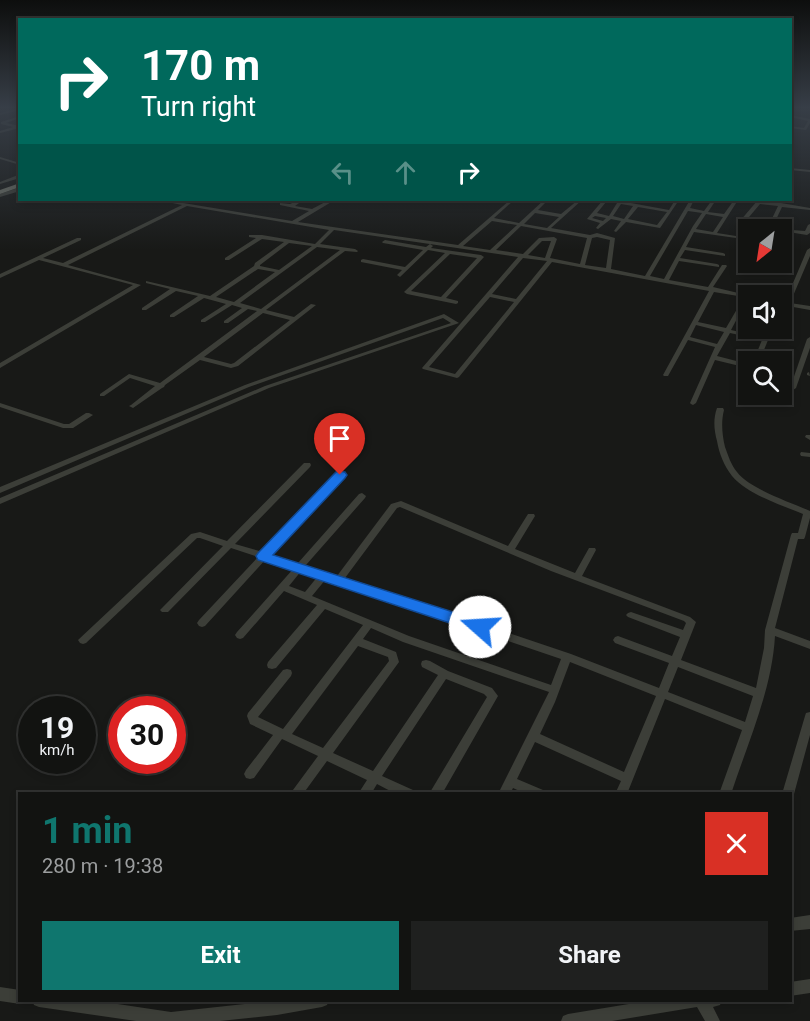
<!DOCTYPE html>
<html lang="en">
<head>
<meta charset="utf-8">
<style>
	:root { --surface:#121311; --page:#1f201f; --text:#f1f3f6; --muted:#9c9e9f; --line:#313231; --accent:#0f766e }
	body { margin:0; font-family:Roboto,sans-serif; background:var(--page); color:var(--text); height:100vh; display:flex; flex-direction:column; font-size:22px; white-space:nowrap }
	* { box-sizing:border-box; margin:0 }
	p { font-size:20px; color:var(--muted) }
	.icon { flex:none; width:33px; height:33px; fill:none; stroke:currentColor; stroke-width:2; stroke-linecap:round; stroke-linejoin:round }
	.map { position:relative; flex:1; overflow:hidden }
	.sheet { position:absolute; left:18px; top:792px; width:774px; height:210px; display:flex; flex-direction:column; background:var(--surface); border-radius:0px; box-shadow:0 3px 9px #0003,0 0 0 2px var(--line) }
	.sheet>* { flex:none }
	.guide { position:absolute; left:18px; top:18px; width:774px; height:183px; border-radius:0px; box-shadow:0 3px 9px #0003,0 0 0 2px var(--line); background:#00695c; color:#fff; overflow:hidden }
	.needle { width:39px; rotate:210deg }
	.tools { position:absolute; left:738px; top:219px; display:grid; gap:12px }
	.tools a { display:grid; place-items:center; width:54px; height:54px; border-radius:0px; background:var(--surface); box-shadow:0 3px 9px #0003,0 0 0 2px var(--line); font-size:30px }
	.speed { position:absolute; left:18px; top:696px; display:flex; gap:12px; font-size:30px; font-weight:700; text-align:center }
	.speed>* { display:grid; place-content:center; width:78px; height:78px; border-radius:50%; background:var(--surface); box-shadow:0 3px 9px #0003,0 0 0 2px var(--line); line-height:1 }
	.speed small { font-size:15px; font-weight:400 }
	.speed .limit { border:9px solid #d22; background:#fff; color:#111 }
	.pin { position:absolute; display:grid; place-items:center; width:51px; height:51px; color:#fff; margin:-62px -26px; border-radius:50% 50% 50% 0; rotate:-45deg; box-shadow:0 0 6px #0007 }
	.pin .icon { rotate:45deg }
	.me { position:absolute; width:66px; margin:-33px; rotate:289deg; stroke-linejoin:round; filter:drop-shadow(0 0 4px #0008) }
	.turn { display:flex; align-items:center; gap:21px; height:126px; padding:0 24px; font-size:27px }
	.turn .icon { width:78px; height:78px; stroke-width:2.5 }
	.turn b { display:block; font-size:42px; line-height:51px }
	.lanes { display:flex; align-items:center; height:57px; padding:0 24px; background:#0003; justify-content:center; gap:30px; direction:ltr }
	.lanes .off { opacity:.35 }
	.round { display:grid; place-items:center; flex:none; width:63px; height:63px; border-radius:0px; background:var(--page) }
	.headline { display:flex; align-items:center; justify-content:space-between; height:102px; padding:0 24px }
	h1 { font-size:36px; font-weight:700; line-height:45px; color:var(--accent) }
	.button { display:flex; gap:12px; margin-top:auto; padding:12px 24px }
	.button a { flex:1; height:69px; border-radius:0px; background:var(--accent); color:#fff; font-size:24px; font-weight:700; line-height:69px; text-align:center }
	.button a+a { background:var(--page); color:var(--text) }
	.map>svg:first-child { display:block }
</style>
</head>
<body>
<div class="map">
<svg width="810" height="1021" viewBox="0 0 810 1021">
	<rect width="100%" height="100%" fill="#181917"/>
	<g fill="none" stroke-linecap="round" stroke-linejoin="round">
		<g fill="#3c3e38" fill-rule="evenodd">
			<polygon points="20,108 20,110 0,115 0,113"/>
			<polygon points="790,115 810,119 810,123 806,130 790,128 790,126 804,128 808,121 790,117"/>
			<polygon points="20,116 20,118 6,123 20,126 20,128 0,133 0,131 13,127 1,124 1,122"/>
			<polygon points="0,157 20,163 20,165 0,159"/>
			<polygon points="790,168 810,170 810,172 790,170"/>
			<polygon points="18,175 20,175 20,178 0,184 0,182"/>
			<polygon points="18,188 20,188 20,191 0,197 0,194"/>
			<path d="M158,200H165L292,221L309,211L280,205V203L290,204L299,200H303L295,206L312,209L329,200H333V201L298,222L458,245L510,200H514L494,218L519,223L544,200H548L538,210L561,214L578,200H582L551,228L590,235L597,233L615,238L611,269L645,276L690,200H694L690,208L704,211L712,200H716L708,212L724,214L734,200H738L717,233L736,236V238L694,232L686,247L723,253L725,254V256L685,250L680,258L717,264L719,265V267L679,261L669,280L708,287L722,265H726L727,266L713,287L751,296H748V298L731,330L763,337L767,328H773L759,362H753L762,340L730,333L717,356L748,364V368L715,360L696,403L693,405L691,404L690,403L715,347L688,340L668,376H664L663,375L709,291L552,262L459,377L457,378L423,369L422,368L518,257L334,230L320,244L355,249L358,251L357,252L345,251L266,310L294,317L311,304L316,305L238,366L231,368L200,360L165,385L164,387L162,388L133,408L129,406L131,405L155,386L130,378L104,396H100V394L129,374L160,383L257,311L248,309L228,323H224V321L242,308L232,305L205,322H201V320L226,304L204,298L174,317H170V315L198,296L176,291L146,310H142V308L170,289L146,283V281L210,296L254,266L255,263L284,242L262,239L229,260H225V258L256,238L249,237V235H262L315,244L329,230L187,206L68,265L141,285L0,368V363L133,285L39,260L0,278V274L77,238H81V240L43,258L63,263L182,205ZM688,211L702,213L693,226L664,279L650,276ZM535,213L559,217L547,228L524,224ZM706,214L723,217L713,232L696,229ZM492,221L517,225L490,250L463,246ZM521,226L587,238L580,264L550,258L557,239L554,237L539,238L523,254L496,250ZM597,237L610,240L606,268L585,265L592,238ZM542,241H551L545,258L528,255ZM289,243L312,246L279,270L260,266V265ZM317,247L340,250L261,309L240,303ZM523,258L547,261L516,299L492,294ZM258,269L275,272L234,302L216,297ZM714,292L744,297L726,328L698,322ZM490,297L514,302L455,374L429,367ZM263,313L290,320L234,363L231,364L204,357ZM696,325L724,332L717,344L690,337Z"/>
			<path d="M603,200L620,201L669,210L675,200H679L660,228L626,222L616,232L614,231L621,221L611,219L598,229L596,228L600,223L587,219ZM606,202L617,203L609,216L597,213ZM621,204L633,206L624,219L613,216ZM638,207L667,212L657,225L628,219ZM595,216L606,218L603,221L592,218Z"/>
			<polygon points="757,201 781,203 810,208 810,210 782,207 773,226 780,229 805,231 808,225 810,224 810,233 807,235 782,231 782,230 768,228 768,227 778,206 760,204 744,223 740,223 740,221"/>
			<path d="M385,240L426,247L430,244L433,246L431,248L481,255L484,257L446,298L458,301V303L456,304L407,294L404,292L445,253L428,250L400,277L397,275L402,270L361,262V260L363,259L405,267L423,250L383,243L382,242ZM450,254L477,258L441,297L411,291Z"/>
			<polygon points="810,248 810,256 790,303 810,306 810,310 782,305 782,301 785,302 807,250"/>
			<polygon points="444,314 459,323 269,388 0,504 0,498 265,386 451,323 443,318 249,387 0,493 0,487 245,385"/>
			<polygon points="810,337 810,348 796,388 793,390 791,389 790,388 807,339"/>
			<polygon points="809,372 810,376 807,375 807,373"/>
			<polygon points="748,379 747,391 746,392 742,392 741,391 745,381"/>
			<polygon points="0,403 64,424 69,424 86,413 89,413 93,415 73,428 63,428 0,407"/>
			<path d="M717,408H723L724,410C721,422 722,434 725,447C728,455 731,465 737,472C750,489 790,502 810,511V518L805,537L804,539H798L775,628L810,641V649L775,636C772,690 748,742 731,794H719L742,730L665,699L627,794H615L621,781L535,742L517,779L543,790L545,794H526L513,788L510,794H498L549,692L403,642L371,628L363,639L396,652L399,662L333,753L373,771L438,675L422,667L421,664L422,661L426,660L430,661L448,671L492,688L498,696L442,794H429L487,697L484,694L446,679L382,776L413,790L415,794H396L377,784L371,794H358L367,780L327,761L303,794H290L318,756L282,739L254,778L250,779L246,778L244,774L246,770L273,735L250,724L247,716L248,713L283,670L287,669L291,670L292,673L291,676L258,717L283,729L363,625L325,609L276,668L272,669L268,668L267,665L268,662L317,605L284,591L243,638L240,639L237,638L235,635L237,632L294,568L266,559L205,626L202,627L199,626L197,623L199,620L258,557L231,548L168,612H162L160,610L162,608L223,546L200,538H197L86,643L83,644L80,643L78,640L191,534L200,532L227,541L304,463H310L311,465L310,467L235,544L263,552L337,473H340L344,475L343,477L271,555L298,563L359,494L362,493L366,496L365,498L306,565L337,576L391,504L401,501L508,546L528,514H534L535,516L515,549L575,573L589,548H595L596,550L582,576L690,617L696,622L681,660L756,688L764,648L765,630L791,535L792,533H798L803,514C781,505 747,494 732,476C724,466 719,453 717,441C714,430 713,419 717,408ZM400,507L551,571L684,621L686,623L683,630L631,612L628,613L626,615L628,617L680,637L672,656L618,636L615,637L613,640L615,643L669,663L659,688L571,654L345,578L397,508ZM302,570L318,576L305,592L289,586ZM326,579L561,659L551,685L409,636L312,596ZM358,646L388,657L389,661L323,748L292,734ZM570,662L656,696L624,772L540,734L555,702ZM678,667L753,696L745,722L668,692Z"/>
			<polygon points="806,435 810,435 810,440 805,437"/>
			<polygon points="801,452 810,453 810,457 801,456 800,454"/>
			<polygon points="810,712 810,735 794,794 790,798 790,794 782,794 805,716 806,713"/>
			<polygon points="810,915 810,929 790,931 790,918"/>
			<polygon points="810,979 810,993 790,996 790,982"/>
			<polygon points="0,987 20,990 20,1000 26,1000 25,1002 20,1004 0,1001"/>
			<polygon points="32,1000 91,1000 171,1012 280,1000 329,1000 327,1005 322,1007 277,1015 220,1021 136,1021 39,1007 34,1005"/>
			<polygon points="653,1000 722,1000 720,1005 713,1007 720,1021 705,1021 697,1007 612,1021 561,1021 563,1016 568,1014"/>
		</g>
		<polygon fill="#6c6f65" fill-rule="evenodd" points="20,183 20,187 0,194 0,190"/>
	</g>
	<linearGradient id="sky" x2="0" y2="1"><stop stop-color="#0d0e0d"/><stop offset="0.43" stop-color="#373e47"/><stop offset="1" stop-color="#373e47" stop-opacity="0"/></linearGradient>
	<rect width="810" height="250" fill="url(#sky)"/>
	<polygon fill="#1a73e8" stroke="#114b97" stroke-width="1.5" points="340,471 345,472 347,475 345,478 273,555 485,622 487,627 485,631 474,631 258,560 256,556 258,553 336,472"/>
</svg>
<div class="tools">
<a><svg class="needle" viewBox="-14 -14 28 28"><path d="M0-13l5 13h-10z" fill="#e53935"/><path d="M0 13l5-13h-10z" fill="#9c9e9f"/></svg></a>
<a><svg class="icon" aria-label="sound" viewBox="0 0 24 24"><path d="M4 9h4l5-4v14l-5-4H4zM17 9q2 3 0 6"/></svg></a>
<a><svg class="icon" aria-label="search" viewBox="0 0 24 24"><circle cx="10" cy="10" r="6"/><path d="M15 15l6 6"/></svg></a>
</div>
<div class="speed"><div>19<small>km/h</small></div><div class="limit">30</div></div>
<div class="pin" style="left:340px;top:475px;background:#d93025"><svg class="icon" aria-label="arrive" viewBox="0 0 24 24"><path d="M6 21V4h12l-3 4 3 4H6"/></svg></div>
<svg class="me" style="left:480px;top:627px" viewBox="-20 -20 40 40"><circle r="19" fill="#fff"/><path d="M0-13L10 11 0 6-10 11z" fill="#1a73e8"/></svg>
<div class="guide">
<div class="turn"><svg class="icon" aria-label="right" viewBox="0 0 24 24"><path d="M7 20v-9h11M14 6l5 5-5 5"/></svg><div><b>170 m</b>Turn right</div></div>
<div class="lanes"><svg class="icon off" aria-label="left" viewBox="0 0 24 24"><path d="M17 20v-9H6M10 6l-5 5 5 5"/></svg><svg class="icon off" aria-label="ahead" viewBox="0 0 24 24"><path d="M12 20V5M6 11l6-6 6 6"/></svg><svg class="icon" aria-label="right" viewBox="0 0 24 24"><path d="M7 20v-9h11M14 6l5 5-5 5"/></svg></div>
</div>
<section class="sheet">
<div class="headline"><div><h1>1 min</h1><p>280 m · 19:38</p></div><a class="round" style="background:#d93025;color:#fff"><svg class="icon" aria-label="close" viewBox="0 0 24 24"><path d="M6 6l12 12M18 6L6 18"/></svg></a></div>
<div class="button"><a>Exit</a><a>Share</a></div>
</section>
</div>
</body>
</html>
